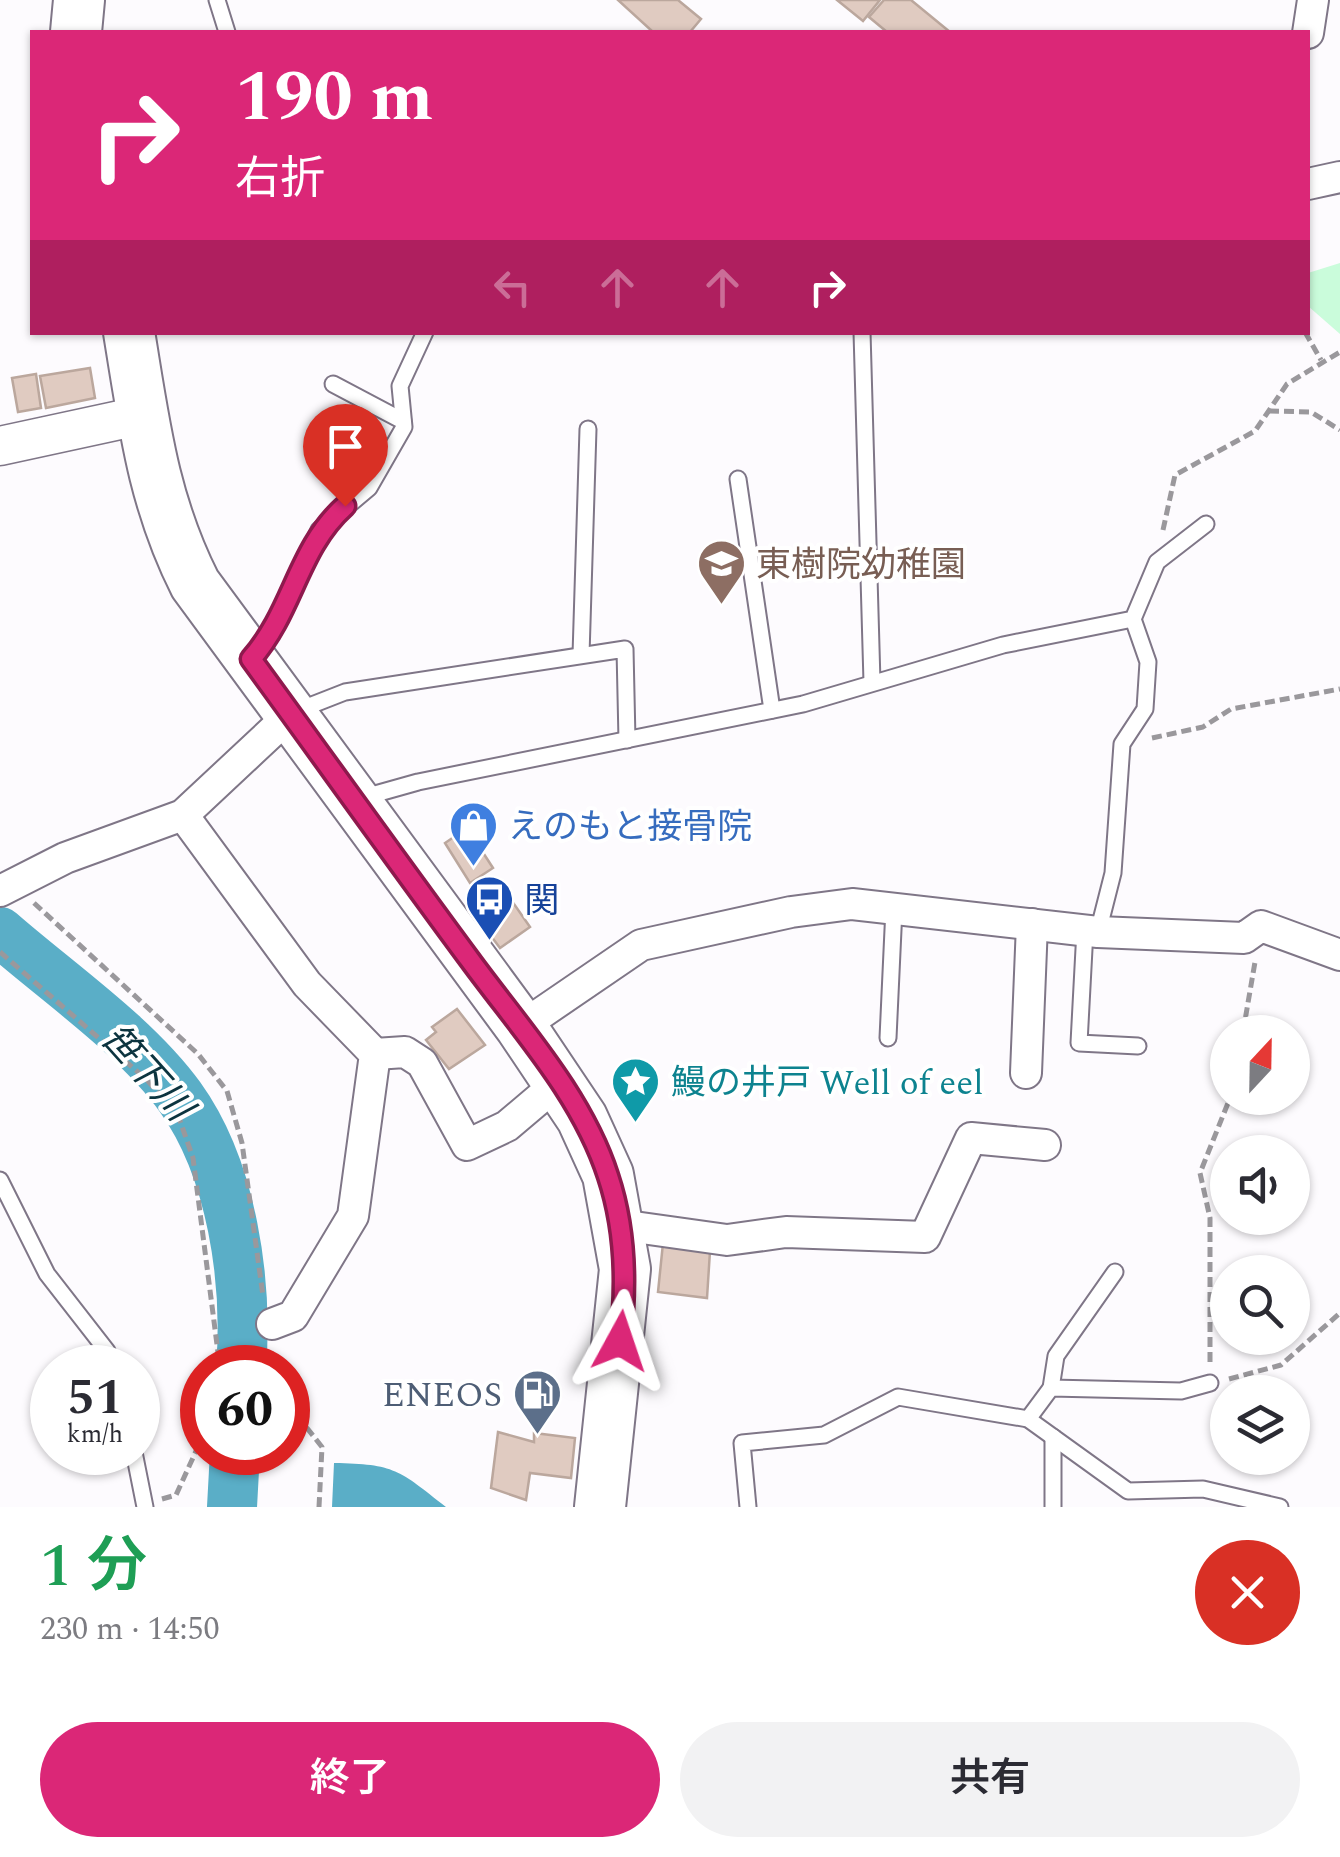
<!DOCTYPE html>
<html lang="ja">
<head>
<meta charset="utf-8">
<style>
	:root { --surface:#fff; --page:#f2f2f3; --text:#2b2b33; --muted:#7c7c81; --accent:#db2777 }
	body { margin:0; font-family:Spectral,"Noto Sans JP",serif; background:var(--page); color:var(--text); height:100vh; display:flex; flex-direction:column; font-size:38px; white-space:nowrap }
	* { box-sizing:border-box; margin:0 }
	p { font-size:32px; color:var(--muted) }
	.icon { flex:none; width:55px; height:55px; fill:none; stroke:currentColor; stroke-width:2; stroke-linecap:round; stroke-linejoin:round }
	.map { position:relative; height:1507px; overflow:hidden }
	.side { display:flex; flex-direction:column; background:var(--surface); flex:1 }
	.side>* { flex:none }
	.banner { position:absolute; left:30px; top:30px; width:1280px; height:305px; border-radius:0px; box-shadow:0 2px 8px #0004; background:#db2777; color:#fff; overflow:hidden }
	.needle { width:65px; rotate:22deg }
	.tools { position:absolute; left:1210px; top:1015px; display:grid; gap:20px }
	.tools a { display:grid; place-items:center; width:100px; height:100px; border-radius:50%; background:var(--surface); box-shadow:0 2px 8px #0004; font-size:50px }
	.speed { position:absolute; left:30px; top:1345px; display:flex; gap:20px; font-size:50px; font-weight:700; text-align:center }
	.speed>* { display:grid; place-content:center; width:130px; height:130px; border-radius:50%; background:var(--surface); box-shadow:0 2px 8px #0004; line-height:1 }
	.speed small { font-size:25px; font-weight:400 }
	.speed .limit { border:15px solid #d22; background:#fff; color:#111 }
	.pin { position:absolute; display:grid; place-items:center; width:85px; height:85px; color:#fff; margin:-102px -42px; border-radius:50% 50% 50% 0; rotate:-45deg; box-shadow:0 0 10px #0007 }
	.pin .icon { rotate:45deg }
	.me { position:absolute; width:110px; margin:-55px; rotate:5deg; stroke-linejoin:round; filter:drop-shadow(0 0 8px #0008) }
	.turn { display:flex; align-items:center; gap:35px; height:210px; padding:0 40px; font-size:45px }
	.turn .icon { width:130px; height:130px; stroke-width:2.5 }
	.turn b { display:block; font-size:70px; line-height:85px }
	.lanes { display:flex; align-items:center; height:95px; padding:0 40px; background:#0003; justify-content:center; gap:50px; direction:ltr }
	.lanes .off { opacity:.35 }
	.round { display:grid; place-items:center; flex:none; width:105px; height:105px; border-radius:52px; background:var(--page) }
	.overview { display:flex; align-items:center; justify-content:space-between; height:170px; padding:0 40px }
	h1 { font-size:60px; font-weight:600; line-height:75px; color:#1e9e55 }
	.button { display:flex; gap:20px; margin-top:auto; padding:20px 40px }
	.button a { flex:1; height:115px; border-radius:60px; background:var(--accent); color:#fff; font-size:40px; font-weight:600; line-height:115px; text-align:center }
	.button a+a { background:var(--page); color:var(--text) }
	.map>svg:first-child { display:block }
</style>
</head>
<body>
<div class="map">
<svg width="1340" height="1507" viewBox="0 0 1340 1507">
	<rect width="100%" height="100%" fill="#fdfbfe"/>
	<polygon fill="#cafcdb" points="1340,263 1340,334 1308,306 1308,273"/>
	<path fill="#5aaec7" d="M334,1463C395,1464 399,1470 446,1507H332Z"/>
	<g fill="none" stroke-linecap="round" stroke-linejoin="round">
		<g stroke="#5aaec7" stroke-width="50">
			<path d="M0,932C57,982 136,1036 180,1097C232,1169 248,1281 241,1368"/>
			<polyline points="232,1507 235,1452"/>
		</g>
	</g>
	<g fill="#e0cbc1" stroke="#bba79d" stroke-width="2.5">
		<polygon points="618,0 678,0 701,19 690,32 653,32"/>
		<polygon points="837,0 880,0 863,21"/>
		<polygon points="884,0 911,0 950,32 887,32 869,17"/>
		<polygon points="90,368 95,398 46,408 40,376"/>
		<polygon points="36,374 41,408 18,412 12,378"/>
		<polygon points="467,828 493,868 470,883 445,843"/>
		<polygon points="498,881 530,927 500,948 473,912 489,900 483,891"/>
		<polygon points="457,1009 485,1045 449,1069 426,1040 436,1032 432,1027"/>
		<polygon points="663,1243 710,1251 707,1298 658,1292"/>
		<polygon points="498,1432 534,1442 534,1433 575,1438 571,1478 530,1473 526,1500 491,1488"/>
	</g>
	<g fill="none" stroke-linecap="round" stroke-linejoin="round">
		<defs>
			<g id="service">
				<polyline points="217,0 227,32"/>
				<polyline points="862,332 872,682"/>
				<polyline points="333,384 403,421"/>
				<polyline points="738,479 772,710"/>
				<polyline points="256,653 285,606 319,530 369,488 404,427 400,386 425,332"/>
				<polyline points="581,655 588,429"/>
				<polyline points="299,710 345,692 625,649 627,740"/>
				<polyline points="361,798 418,782 803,704 1003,645 1133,619 1157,562 1206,524"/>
				<polyline points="1085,930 1079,1043 1138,1046"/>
				<polyline points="1098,932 1113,873 1122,744 1145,709 1148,662 1133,619"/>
				<polyline points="888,1038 894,908"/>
				<polyline points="0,1180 47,1274 107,1351 112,1368"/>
				<polyline points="1051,1388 1056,1356 1115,1272"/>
				<polyline points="1028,1419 1051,1388 1181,1391 1210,1383"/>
				<polyline points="1053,1437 1053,1507"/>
				<polyline points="134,1452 145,1507"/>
				<polyline points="748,1507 742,1443 824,1435 898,1397 1028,1419 1128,1491 1203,1489 1280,1507"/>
			</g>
			<g id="minor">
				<polyline points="1308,33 1313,0"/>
				<polyline points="1308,184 1340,177"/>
				<polyline points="183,815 307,984 375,1054 353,1216 293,1316 272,1324"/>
				<polyline points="0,891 65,858 183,815 291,714"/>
				<polyline points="521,1027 641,945 791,912 852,904 1098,932 1244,938 1261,926 1340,955"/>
				<polyline points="375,1054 405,1052 422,1063 467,1145 507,1126 559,1082"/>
				<polyline points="1026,1073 1032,924"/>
				<polyline points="620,1225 727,1240 786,1232 925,1237 971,1138 1045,1145"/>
			</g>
			<polyline id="tertiary" points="0,446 143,415"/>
			<g id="primary">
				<polyline points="76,32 79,0"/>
				<path d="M129,332C144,423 153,501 195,584L521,1027L582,1118L608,1175L625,1269L600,1507"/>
			</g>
		</defs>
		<use href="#service" stroke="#7f7687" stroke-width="19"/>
		<use href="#minor" stroke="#7f7687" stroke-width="34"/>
		<use href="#tertiary" stroke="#7f7687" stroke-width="41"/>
		<use href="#primary" stroke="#7f7687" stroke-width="54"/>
		<g stroke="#9a989c" stroke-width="5" stroke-dasharray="10 5" stroke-linecap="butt">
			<polyline points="1305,332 1321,360"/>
			<polyline points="1269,411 1311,412 1340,430"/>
			<polyline points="1163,530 1175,475 1255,431 1287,384 1340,352"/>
			<polyline points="1152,738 1203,727 1231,709 1340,689"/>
			<polyline points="34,903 198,1054 227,1091 242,1143 263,1296"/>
			<polyline points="0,952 147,1080 178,1115 193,1158 220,1368"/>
			<polyline points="1243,1032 1255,962"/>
			<polyline points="1210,1362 1210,1218 1200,1173 1230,1098"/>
			<polyline points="270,1368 271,1351"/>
			<polyline points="1229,1379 1281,1365 1340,1313"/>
			<polyline points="288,1404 322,1447 319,1507"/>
			<polyline points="162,1499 176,1495 202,1438"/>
		</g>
		<use href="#service" stroke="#fff" stroke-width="15"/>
		<use href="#minor" stroke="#fff" stroke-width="30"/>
		<use href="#tertiary" stroke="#fff" stroke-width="38"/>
		<use href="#primary" stroke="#fff" stroke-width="50"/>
	</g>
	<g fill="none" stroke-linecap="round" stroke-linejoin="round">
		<defs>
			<path id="route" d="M345,506C297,549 294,610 251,659C324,759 396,860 470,960C519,1027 582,1095 608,1176C626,1230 627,1286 620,1341"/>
		</defs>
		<use href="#route" stroke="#8e194d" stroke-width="25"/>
		<use href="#route" stroke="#db2777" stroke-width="18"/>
	</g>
	<defs>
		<symbol id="school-pin" viewBox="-11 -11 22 30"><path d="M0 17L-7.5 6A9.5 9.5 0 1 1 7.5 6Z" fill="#8d6e63" stroke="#fff"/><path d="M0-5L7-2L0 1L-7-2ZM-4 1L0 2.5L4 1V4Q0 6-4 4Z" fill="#fff"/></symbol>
		<symbol id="shop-pin" viewBox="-11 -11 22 30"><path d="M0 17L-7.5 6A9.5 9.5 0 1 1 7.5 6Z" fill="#3f7fe0" stroke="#fff"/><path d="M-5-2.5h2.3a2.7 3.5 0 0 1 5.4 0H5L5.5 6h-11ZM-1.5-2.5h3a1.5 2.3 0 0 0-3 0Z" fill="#fff"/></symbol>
		<symbol id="bus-pin" viewBox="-11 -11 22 30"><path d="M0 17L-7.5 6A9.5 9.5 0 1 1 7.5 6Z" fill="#1a4fb4" stroke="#fff"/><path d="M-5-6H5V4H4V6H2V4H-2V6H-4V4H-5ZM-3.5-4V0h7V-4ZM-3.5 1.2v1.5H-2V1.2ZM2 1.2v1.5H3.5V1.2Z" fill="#fff"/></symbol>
		<symbol id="sight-pin" viewBox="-11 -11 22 30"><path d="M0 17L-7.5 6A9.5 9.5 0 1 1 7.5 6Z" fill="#0f9aa8" stroke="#fff"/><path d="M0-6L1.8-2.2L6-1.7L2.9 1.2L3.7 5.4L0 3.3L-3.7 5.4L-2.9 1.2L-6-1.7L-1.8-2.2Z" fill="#fff"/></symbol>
		<symbol id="fuel-pin" viewBox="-11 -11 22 30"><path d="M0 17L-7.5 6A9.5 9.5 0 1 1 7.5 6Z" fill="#5c6f8a" stroke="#fff"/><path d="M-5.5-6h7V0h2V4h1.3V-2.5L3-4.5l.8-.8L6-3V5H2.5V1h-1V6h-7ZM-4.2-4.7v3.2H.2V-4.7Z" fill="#fff"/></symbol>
	</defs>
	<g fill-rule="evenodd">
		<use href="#school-pin" x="694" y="536" width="55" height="75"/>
		<use href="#shop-pin" x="446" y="798" width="55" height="75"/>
		<use href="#bus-pin" x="462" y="872" width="55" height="75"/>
		<use href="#sight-pin" x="608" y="1054" width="55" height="75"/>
		<use href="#fuel-pin" x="510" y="1366" width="55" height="75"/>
	</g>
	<g text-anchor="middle" stroke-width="8" stroke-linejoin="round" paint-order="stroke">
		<g font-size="35" fill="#785e54" stroke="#fff" text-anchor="start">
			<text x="756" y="576">東樹院幼稚園</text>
		</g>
		<g font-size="35" fill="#366cbe" stroke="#fff" text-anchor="start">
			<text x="508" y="838">えのもと接骨院</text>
		</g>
		<g font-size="35" fill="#164399" stroke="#fff" text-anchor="start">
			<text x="524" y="912">関</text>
		</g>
		<g font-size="35" fill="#0d838f" stroke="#fff" text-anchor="start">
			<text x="671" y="1094">鰻の井戸 Well of eel</text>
		</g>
		<g font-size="35" fill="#4e5e75" stroke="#fff" text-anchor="end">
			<text x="502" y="1406">ENEOS</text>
		</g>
		<g font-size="38" font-style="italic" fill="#0c343f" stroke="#fff">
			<text transform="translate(147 1072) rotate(48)" y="13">笹下川</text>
		</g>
	</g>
</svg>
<div class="tools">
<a><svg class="needle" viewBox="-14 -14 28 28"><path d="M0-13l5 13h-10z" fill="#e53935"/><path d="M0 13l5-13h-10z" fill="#7c7c81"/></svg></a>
<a><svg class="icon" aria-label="sound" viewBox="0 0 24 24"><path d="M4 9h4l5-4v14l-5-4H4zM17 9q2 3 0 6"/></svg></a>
<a><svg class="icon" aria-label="search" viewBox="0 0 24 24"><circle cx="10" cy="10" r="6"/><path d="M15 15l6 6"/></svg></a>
<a><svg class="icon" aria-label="layers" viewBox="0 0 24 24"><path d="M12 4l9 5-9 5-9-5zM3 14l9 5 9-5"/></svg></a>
</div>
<div class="speed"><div>51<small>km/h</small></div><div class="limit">60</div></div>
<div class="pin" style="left:345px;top:506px;background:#d93025"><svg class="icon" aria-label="arrive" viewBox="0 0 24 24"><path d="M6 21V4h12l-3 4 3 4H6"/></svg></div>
<svg class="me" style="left:620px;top:1341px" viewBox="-20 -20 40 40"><path d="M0-17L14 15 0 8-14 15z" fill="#db2777" stroke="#fff" stroke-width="4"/></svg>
<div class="banner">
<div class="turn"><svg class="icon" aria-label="right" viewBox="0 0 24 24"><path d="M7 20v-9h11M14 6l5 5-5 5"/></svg><div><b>190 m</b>右折</div></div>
<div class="lanes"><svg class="icon off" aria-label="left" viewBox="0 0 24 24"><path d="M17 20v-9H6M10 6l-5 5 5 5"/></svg><svg class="icon off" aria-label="ahead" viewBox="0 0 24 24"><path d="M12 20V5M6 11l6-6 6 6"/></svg><svg class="icon off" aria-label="ahead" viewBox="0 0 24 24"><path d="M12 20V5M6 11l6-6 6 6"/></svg><svg class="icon" aria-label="right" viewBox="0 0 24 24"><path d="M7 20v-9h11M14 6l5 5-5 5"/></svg></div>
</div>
</div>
<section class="side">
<div class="overview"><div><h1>1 分</h1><p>230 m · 14:50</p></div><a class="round" style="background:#d93025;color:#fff"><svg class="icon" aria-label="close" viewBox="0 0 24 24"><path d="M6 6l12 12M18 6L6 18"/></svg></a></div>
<div class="button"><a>終了</a><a>共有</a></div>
</section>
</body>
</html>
